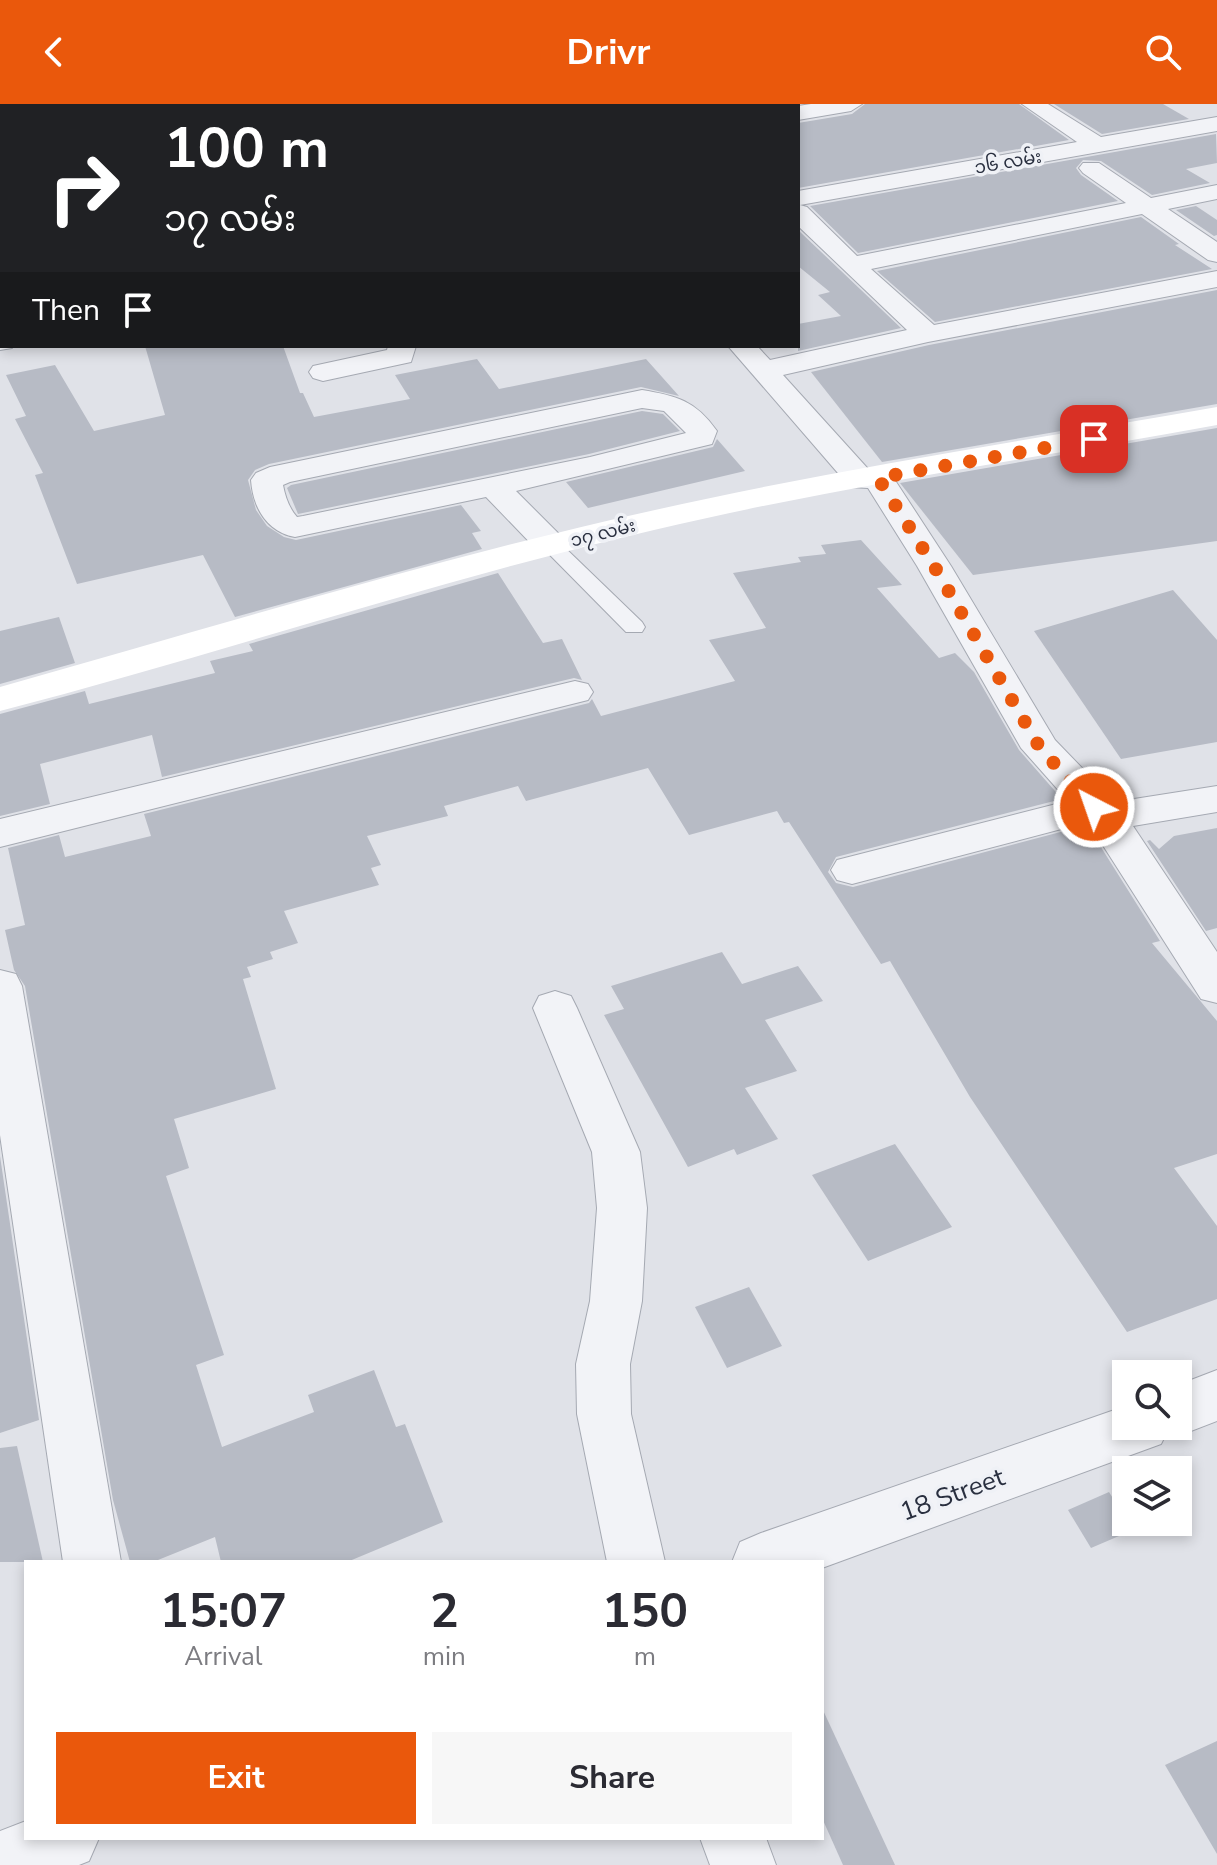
<!DOCTYPE html>
<html lang="en">
<head>
<meta charset="utf-8">
<style>
	:root { --surface:#fff; --page:#f7f7f7; --text:#2b2b33; --muted:#7c7c81; --accent:#ea580c }
	body { margin:0; font-family:"Nunito Sans","Noto Sans Myanmar",sans-serif; background:var(--page); color:var(--text); height:100vh; display:flex; flex-direction:column; font-size:30px; white-space:nowrap }
	* { box-sizing:border-box; margin:0 }
	p { font-size:26px; color:var(--muted) }
	.icon { flex:none; width:44px; height:44px; fill:none; stroke:currentColor; stroke-width:2; stroke-linecap:round; stroke-linejoin:round }
	.map { position:relative; flex:1; overflow:hidden }
	.sheet { position:absolute; left:24px; top:1456px; width:800px; height:280px; display:flex; flex-direction:column; background:var(--surface); border-radius:0px; box-shadow:0 4px 12px #0003 }
	.sheet>* { flex:none }
	.banner { position:absolute; left:0px; top:0px; width:800px; height:244px; box-shadow:0 4px 12px #0003; background:#202124; color:#fff; overflow:hidden }
	.buttons { position:absolute; left:1112px; top:1256px; display:grid; gap:16px }
	.buttons a { display:grid; place-items:center; width:80px; height:80px; border-radius:0px; background:var(--surface); box-shadow:0 4px 12px #0003; font-size:40px }
	.pin { position:absolute; display:grid; place-items:center; width:68px; height:68px; color:#fff; margin:-34px; border-radius:16px; box-shadow:0 4px 12px #0006 }
	.me { position:absolute; width:88px; margin:-44px; rotate:319deg; stroke-linejoin:round; filter:drop-shadow(0 0 6px #0008) }
	.turn { display:flex; align-items:center; gap:28px; height:168px; padding:0 32px; font-size:36px }
	.turn .icon { width:104px; height:104px; stroke-width:2.5 }
	.turn b { display:block; font-size:56px; line-height:68px }
	.then { display:flex; align-items:center; height:76px; padding:0 32px; background:#0003; gap:16px; font-size:30px }
	.eta { display:flex; justify-content:space-evenly; align-items:center; height:136px; text-align:center }
	.eta b { font-size:48px; font-weight:700; line-height:56px }
	.primary-button { display:flex; gap:16px; margin-top:auto; padding:16px 32px }
	.primary-button a { flex:1; height:92px; border-radius:0px; background:var(--accent); color:#fff; font-size:32px; font-weight:700; line-height:92px; text-align:center }
	.primary-button a+a { background:var(--page); color:var(--text) }
	header { display:flex; justify-content:space-between; align-items:center; height:104px; padding:0 32px; background:var(--accent); color:#fff; font-size:36px; font-weight:700 }
	.map>svg:first-child { display:block }
</style>
</head>
<body>
<header><svg class="icon" aria-label="back" viewBox="0 0 24 24"><path d="M15 5l-7 7 7 7"/></svg>Drivr<svg class="icon" aria-label="search" viewBox="0 0 24 24"><circle cx="10" cy="10" r="6"/><path d="M15 15l6 6"/></svg></header>
<div class="map">
<svg width="1217" height="1761" viewBox="0 0 1217 1761">
	<rect width="100%" height="100%" fill="#e0e2e8"/>
	<g fill="#b7bbc5">
		<polygon points="865,0 1019,0 1069,36 798,84 798,19 852,10"/>
		<polygon points="1054,0 1163,0 1189,15 1102,30"/>
		<polygon points="1216,30 1217,59 1186,65 1210,79 1152,91 1101,57 1083,56 1076,64 1081,71 1118,97 858,149 810,102"/>
		<polygon points="1196,102 1217,116 1217,131 1214,132 1176,106"/>
		<polygon points="1141,113 1179,140 1175,141 1212,165 935,218 877,167"/>
		<polygon points="798,126 901,224 798,247 798,220 841,212 818,191 830,188 798,162"/>
		<polygon points="1217,186 1217,300 882,358 811,268 929,241"/>
		<polygon points="145,242 283,242 300,289 303,289 314,313 410,295 395,271 477,255 499,285 646,255 679,292 641,283 269,360 255,366 248,376 256,406 267,422 284,433 296,436 461,401 481,427 472,429 482,445 235,513 203,451 77,480 35,371 43,369 15,315 26,312 6,271 55,261 94,327 165,311"/>
		<polygon points="642,307 663,310 680,327 589,350 298,410 287,384 291,381"/>
		<polygon points="1217,324 1217,437 973,471 900,379"/>
		<polygon points="717,335 745,367 588,404 566,378 713,343"/>
		<polygon points="861,436 902,481 877,484 939,554 955,549 974,568 1019,646 1062,695 836,753 828,768 836,779 853,783 1087,721 1160,837 1152,839 1217,917 1217,1050 1174,1064 1217,1122 1217,1195 1127,1228 970,993 890,857 881,860 789,718 784,719 777,707 689,731 648,664 526,697 518,682 444,702 448,712 367,732 381,761 371,764 379,781 284,807 298,839 270,848 273,855 247,863 251,873 243,875 276,985 174,1015 189,1064 166,1072 224,1251 196,1261 222,1343 314,1308 308,1291 374,1266 396,1323 405,1320 443,1418 347,1458 221,1458 215,1433 153,1458 130,1458 113,1396 25,882 14,866 5,826 25,821 8,744 59,731 65,753 151,732 144,710 589,599 592,595 601,612 735,577 709,536 766,524 733,469 801,458 798,453 826,450 821,441"/>
		<polygon points="498,469 543,539 562,535 582,576 574,574 162,673 152,631 40,660 50,700 0,712 0,610 85,587 89,600 215,569 210,557 253,547 249,540"/>
		<polygon points="1173,486 1217,536 1217,638 1121,655 1034,527"/>
		<polygon points="59,513 75,559 0,580 0,527"/>
		<polygon points="1217,724 1217,824 1206,827 1147,737 1150,736 1159,745 1174,732"/>
		<polygon points="722,848 742,880 798,862 823,897 765,916 797,967 745,984 778,1035 737,1051 734,1045 688,1063 604,911 624,905 611,882"/>
		<polygon points="895,1040 952,1123 868,1157 812,1071"/>
		<polygon points="0,1052 39,1316 0,1329"/>
		<polygon points="749,1183 782,1242 727,1264 695,1203"/>
		<polygon points="17,1342 43,1458 0,1458 0,1344"/>
		<polygon points="1109,1388 1133,1426 1091,1444 1068,1406"/>
		<polygon points="822,1604 895,1761 843,1761 822,1714"/>
		<polygon points="1217,1637 1217,1750 1165,1661"/>
	</g>
	<g fill="none" stroke-linecap="round" stroke-linejoin="round">
		<defs>
			<polygon id="lane" points="551,435 558,437 642,518 645,523 642,528 626,528 544,445 540,441 544,437"/>
			<g id="street">
				<polygon points="146,0 168,0 169,2 147,2"/>
				<polygon points="512,0 534,0 535,2 513,2"/>
				<polygon points="811,0 862,0 851,7 798,16 798,2"/>
				<polygon points="1022,0 1048,0 1101,33 1217,13 1217,27 800,101 807,103 857,152 1126,99 1083,69 1079,64 1083,59 1099,59 1151,94 1217,81 1217,95 1168,105 1217,138 1217,158 1208,156 1142,110 871,165 934,221 1217,167 1217,183 928,238 783,271 870,367 889,367 951,462 1055,636 1115,698 1217,682 1217,708 1133,722 1217,848 1217,899 1201,895 1088,718 852,780 837,776 831,766 837,756 1068,697 1021,644 917,462 868,384 850,383 728,242 757,242 770,256 907,226 798,122 798,87 1077,38"/>
				<polygon points="0,230 2,242 12,244 0,246"/>
				<polygon points="388,242 416,242 411,258 323,277 313,274 309,268 313,262 387,246"/>
				<path d="M642,286C677,292 695,296 717,327L712,340L516,387L563,434L568,441L563,448L551,451L539,448L486,393L295,433C267,428 253,404 251,376L256,369L270,363ZM642,304L664,307L686,329L590,353L303,412L297,413C289,404 285,392 283,381L290,378Z"/>
				<polygon points="575,577 588,580 593,588 588,596 0,743 0,715"/>
				<polygon points="0,866 16,870 22,882 121,1458 63,1458 0,1031"/>
				<polygon points="555,887 571,892 577,904 640,1048 647,1104 642,1197 630,1260 631,1310 665,1458 607,1458 577,1310 576,1260 590,1197 597,1104 592,1048 533,904 539,892"/>
				<polygon points="1217,1266 1217,1317 1178,1332 1167,1328 1161,1340 822,1464 822,1458 732,1458 740,1438 761,1429 1126,1302 1126,1322 1178,1322 1178,1281"/>
				<polygon points="26,1717 26,1734 99,1734 89,1757 79,1761 0,1761 0,1727"/>
				<polygon points="700,1734 766,1734 776,1761 710,1761"/>
			</g>
		</defs>
		<use href="#lane" stroke="#a5a9b2" stroke-width="2"/>
		<use href="#street" stroke="#a5a9b2" stroke-width="2"/>
		<use href="#lane" fill="#f2f3f7" fill-rule="evenodd"/>
		<use href="#street" fill="#f2f3f7" fill-rule="evenodd"/>
		<path fill="#fff" fill-rule="evenodd" d="M1217,303V321C1030,355 840,382 654,426C434,477 219,550 0,607V583C217,522 434,455 655,406C841,364 1030,336 1217,303Z"/>
	</g>
	<g fill="none" stroke-linecap="round" stroke-linejoin="round">
		<polyline stroke="#ea580c" stroke-width="14" stroke-dasharray="0 25.2" points="1094,335 878,374 934,462 1040,644 1094,703"/>
	</g>
	<g text-anchor="middle" stroke-width="7" stroke-linejoin="round" paint-order="stroke">
		<g font-size="18" fill="#292f3f" stroke="#eff1f6">
			<text transform="translate(1008 58) rotate(-10)" y="6">၁၆ လမ်း</text>
			<text transform="translate(603 429) rotate(-14)" y="6">၁၇ လမ်း</text>
		</g>
		<g font-size="26" fill="#292f3f" stroke="#eff1f6">
			<text transform="translate(952 1390) rotate(-20)" y="9">18 Street</text>
		</g>
	</g>
</svg>
<div class="buttons">
<a><svg class="icon" aria-label="search" viewBox="0 0 24 24"><circle cx="10" cy="10" r="6"/><path d="M15 15l6 6"/></svg></a>
<a><svg class="icon" aria-label="layers" viewBox="0 0 24 24"><path d="M12 4l9 5-9 5-9-5zM3 14l9 5 9-5"/></svg></a>
</div>
<div class="pin" style="left:1094px;top:335px;background:#d93025"><svg class="icon" aria-label="arrive" viewBox="0 0 24 24"><path d="M6 21V4h12l-3 4 3 4H6"/></svg></div>
<svg class="me" style="left:1094px;top:703px" viewBox="-20 -20 40 40"><circle r="17" fill="#ea580c" stroke="#fff" stroke-width="3"/><path d="M0-11L8 9 0 5-8 9z" fill="#fff"/></svg>
<div class="banner">
<div class="turn"><svg class="icon" aria-label="right" viewBox="0 0 24 24"><path d="M7 20v-9h11M14 6l5 5-5 5"/></svg><div><b>100 m</b>၁၇ လမ်း</div></div>
<div class="then">Then<svg class="icon" aria-label="arrive" viewBox="0 0 24 24"><path d="M6 21V4h12l-3 4 3 4H6"/></svg></div>
</div>
<section class="sheet">
<div class="eta">
<div><b>15:07</b><p>Arrival</p></div>
<div><b>2</b><p>min</p></div>
<div><b>150</b><p>m</p></div>
</div>
<div class="primary-button"><a>Exit</a><a>Share</a></div>
</section>
</div>
</body>
</html>
